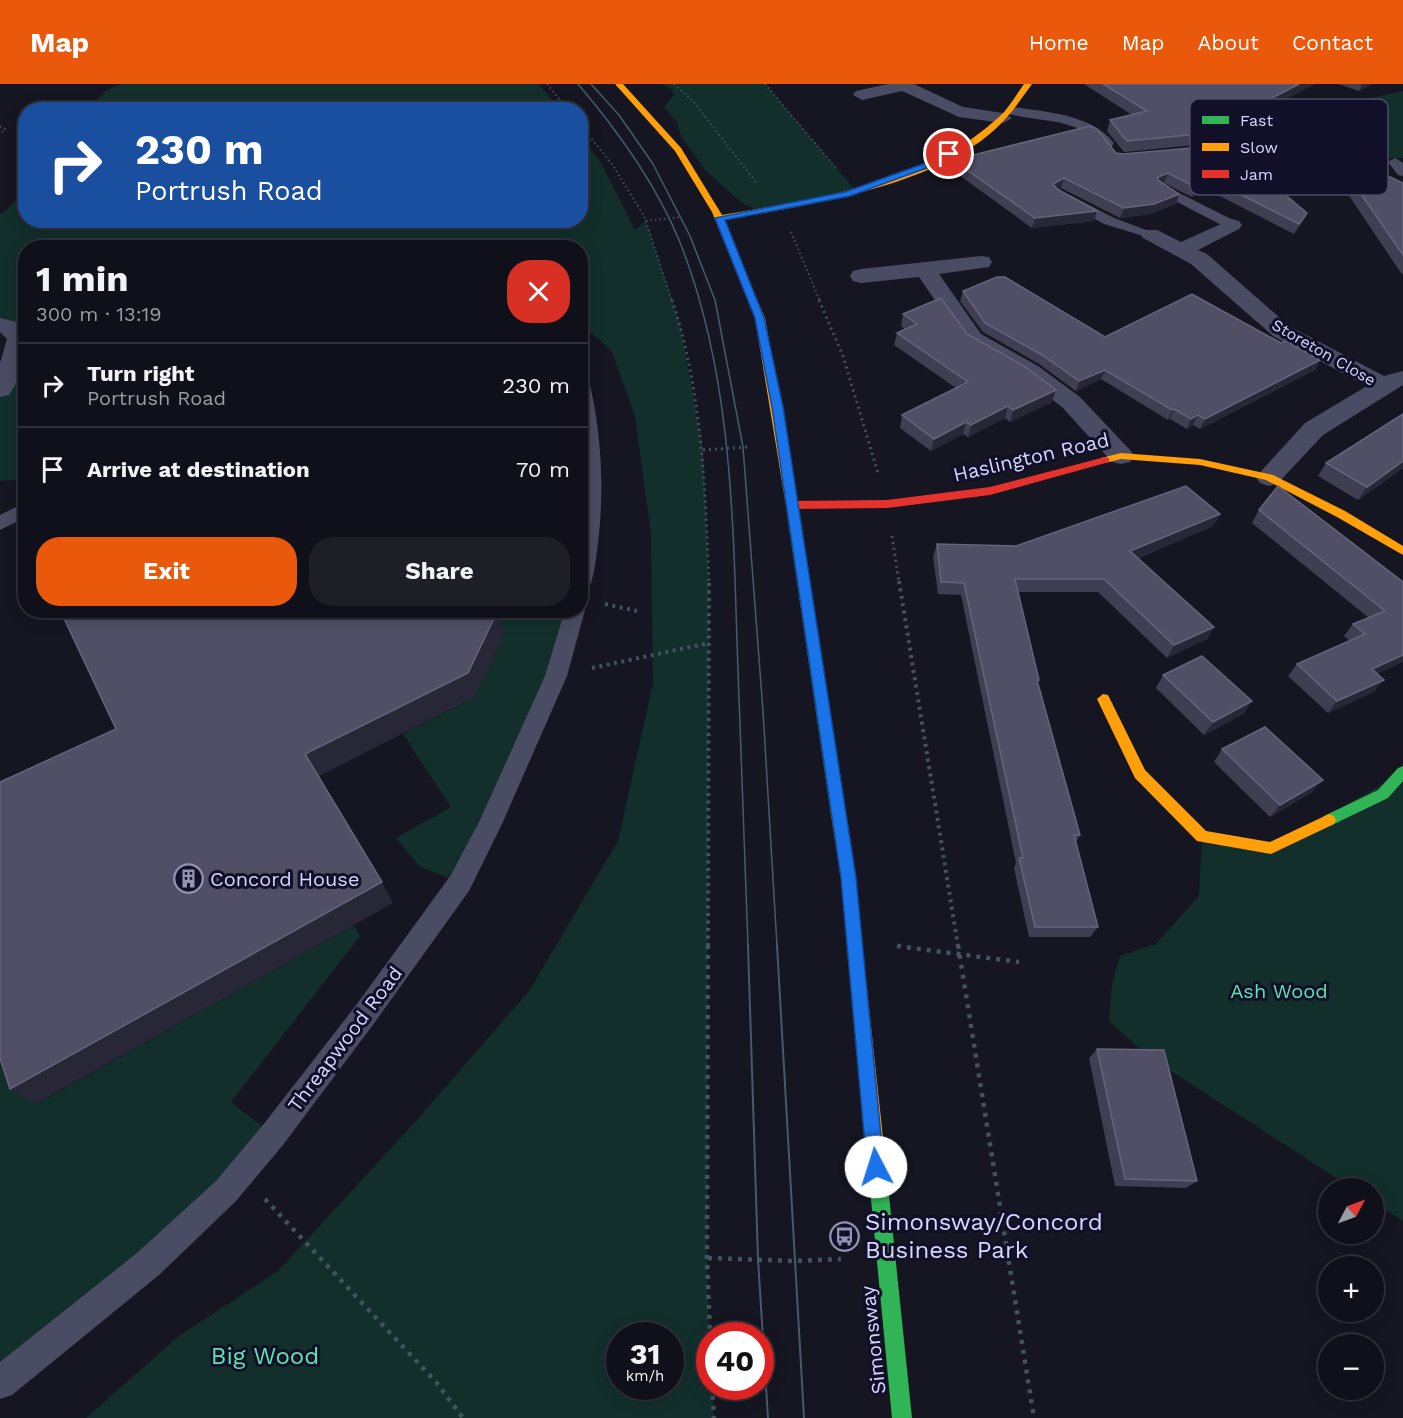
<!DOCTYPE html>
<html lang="en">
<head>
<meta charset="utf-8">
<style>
	:root { --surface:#10101a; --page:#1e1e27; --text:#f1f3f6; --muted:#9c9da2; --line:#303039; --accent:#ea580c }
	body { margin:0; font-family:"Work Sans",sans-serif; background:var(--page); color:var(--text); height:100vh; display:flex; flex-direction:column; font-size:22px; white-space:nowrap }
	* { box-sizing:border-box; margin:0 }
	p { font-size:20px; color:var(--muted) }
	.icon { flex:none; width:33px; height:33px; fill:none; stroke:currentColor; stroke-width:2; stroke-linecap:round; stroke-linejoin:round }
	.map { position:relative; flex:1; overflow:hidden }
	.drawer { position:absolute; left:18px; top:156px; width:570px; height:378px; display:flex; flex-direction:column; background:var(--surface); border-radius:24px; box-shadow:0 3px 15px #0003,0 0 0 2px var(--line) }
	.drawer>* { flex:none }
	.top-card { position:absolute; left:18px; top:18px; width:570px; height:126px; border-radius:24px; box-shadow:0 3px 15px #0003,0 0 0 2px var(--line); background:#1a4fa0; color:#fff; overflow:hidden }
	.needle { width:39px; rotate:49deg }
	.controls { position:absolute; left:1318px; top:1094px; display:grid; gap:12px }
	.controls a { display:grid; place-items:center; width:66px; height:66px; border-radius:50%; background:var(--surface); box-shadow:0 3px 15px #0003,0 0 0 2px var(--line); font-size:30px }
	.speed { position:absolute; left:606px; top:1238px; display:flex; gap:12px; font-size:30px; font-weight:700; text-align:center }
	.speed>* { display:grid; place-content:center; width:78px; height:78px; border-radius:50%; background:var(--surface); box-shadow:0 3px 15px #0003,0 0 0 2px var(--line); line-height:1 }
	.speed small { font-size:15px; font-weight:400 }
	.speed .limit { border:9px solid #d22; background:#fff; color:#111 }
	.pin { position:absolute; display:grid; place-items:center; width:51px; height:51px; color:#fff; margin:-26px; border:3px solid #fff; border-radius:50%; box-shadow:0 2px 6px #0007 }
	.me { position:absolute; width:66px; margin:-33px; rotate:355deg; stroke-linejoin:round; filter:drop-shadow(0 0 4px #0008) }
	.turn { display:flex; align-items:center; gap:21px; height:126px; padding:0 18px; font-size:27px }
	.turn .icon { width:78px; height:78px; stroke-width:2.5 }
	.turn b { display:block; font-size:42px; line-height:51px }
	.round { display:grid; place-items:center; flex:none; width:63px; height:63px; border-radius:24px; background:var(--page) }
	.summary { display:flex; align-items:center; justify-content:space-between; height:102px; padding:0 18px }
	h1 { font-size:36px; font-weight:700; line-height:45px }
	.cta { display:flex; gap:12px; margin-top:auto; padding:12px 18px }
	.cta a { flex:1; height:69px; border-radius:24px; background:var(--accent); color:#fff; font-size:24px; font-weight:700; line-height:69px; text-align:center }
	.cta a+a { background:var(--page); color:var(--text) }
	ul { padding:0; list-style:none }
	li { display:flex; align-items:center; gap:18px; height:84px; padding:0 18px; border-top:2px solid var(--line) }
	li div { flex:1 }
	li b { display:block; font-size:22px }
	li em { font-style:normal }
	header { display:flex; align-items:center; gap:36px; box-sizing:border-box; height:84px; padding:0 30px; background:var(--accent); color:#fff }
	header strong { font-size:28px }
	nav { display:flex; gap:33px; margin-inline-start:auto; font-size:21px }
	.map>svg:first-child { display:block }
</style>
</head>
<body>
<header>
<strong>Map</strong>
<nav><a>Home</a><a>Map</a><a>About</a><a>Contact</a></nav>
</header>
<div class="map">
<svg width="1403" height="1334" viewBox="0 0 1403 1334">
	<rect width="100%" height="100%" fill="#161622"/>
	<g fill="#132f2c" fill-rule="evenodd">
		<polygon points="120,0 539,0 559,25 87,25 107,6"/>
		<polygon points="662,0 765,0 856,107 760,127 742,119 706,87 681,53 677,38 664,23 674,11 672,6"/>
		<polygon points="1403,7 1403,74 1270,74 1227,47"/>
		<path d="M581,53L600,77L635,146L646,137L680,240L703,366L709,499L707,1174L710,1302H712L714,1334H86L179,1252L278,1187L417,1036L529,907L618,757L653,599L651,450L635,332L612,268L598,254L581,243L580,164H26L25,395L0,397V306L16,270L0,241V130C11,125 15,114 25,107L26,136H580ZM620,1251H670V1302H620Z"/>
		<polygon points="485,527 575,527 460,799 419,782 396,754 451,723 403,650 475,613"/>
		<polygon points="1403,688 1403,1137 1374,1118 1374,1104 1352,1104 1149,973 1109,937 1112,900 1120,872 1156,860 1199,812 1202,753 1272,764"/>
		<polygon points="354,841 360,852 231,1018 273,1051 0,1299 0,909 37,1020"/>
	</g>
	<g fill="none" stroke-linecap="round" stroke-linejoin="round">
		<g stroke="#42525e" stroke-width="2" stroke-dasharray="1.5 3" stroke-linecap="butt">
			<polyline points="547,0 568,26"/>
			<polyline points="674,0 693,17 756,98"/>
			<polyline points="765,0 836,84"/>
			<polyline points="580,41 612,80 644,132 672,217"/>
			<polyline points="0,42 5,45 0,50"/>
			<polyline points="646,137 681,133"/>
			<polyline points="791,148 820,217"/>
		</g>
		<g stroke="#42525e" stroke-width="3" stroke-dasharray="2 4" stroke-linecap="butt">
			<path d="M672,216C702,306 705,403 709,498"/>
			<polyline points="819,216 843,272 878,389"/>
			<polyline points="703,366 747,363"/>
			<polyline points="892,452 899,498"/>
		</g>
		<g stroke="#42525e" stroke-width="4" stroke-dasharray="3 4.5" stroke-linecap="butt">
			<polyline points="899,497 958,862"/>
			<polyline points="605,520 637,527"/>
			<polyline points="592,584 709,559"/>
			<polyline points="708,862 709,497"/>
		</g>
		<g stroke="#42525e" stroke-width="4.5" stroke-dasharray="4 6" stroke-linecap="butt">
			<polyline points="708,861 707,1174 710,1251"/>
			<polyline points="958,861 1034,1334"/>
			<polyline points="897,862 1019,878"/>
			<polyline points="265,1115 436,1298 463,1334"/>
			<polyline points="708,1174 793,1177 841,1175"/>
			<polyline points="712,1302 714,1334"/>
		</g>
		<g fill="#4a4c63" fill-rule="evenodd">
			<path d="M1012,23C1046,28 1091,30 1114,59L1112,62C1101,64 1094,52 1084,47C1060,35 1033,36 1008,30V24Z"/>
			<polygon points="1395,74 1403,79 1403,92 1398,91 1388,78"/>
			<polygon points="1163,101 1237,138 1239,141 1232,145 1227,144 1158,108 1156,105"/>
			<polygon points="1070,111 1114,134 1157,150 1150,154 1104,140 1065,118 1063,115"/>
			<path d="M580,287L588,292C602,350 605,407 597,467C595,480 594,496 587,507L580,509L584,397Z"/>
			<polygon points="26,418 26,433 0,446 0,431"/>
			<polygon points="580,520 585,526 567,592 502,740 469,807 375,938 283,1061 236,1117 159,1191 12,1311 0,1315 0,1278 137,1169 216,1097 263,1041 357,920 451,791 480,736 545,592 565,526 580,526"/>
		</g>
		<g fill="#4a4c63" fill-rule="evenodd">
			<polygon points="888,0 914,0 963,23 1003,29 1012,34 1003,39 959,33 902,7 862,16 853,11 856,7"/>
			<polygon points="1232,135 1239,137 1242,141 1239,145 1198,166 1207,170 1289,242 1384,292 1403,287 1403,301 1323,351 1278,399 1269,402 1260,399 1256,393 1305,339 1367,302 1273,252 1191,180 1143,154 1140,150 1143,146 1157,146 1181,158"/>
			<polygon points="981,172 989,173 992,178 989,183 939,190 981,250 1038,282 1080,313 1130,366 1134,372 1130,378 1121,380 1112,378 1062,323 1022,292 965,260 919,193 861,199 853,197 850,192 853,187 861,185"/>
			<path d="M0,234L17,238L26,247C26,271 23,291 9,311L0,313V279L7,255L0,248Z"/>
		</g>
		<g fill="#30b455" fill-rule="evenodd">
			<polygon points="792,418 798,422 844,724 842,728 837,730 832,728 830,724 786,422"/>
			<polygon points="1403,682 1403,697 1388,714 1334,740 1329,742 1324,740 1322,736 1324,732 1378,706 1398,684"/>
			<polygon points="875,1054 881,1057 884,1063 912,1334 892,1334 866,1063 869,1057"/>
		</g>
		<g fill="#ff9f0a" fill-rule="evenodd">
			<path d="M615,0H623L681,64L722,131C817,114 925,101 999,33C1009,24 1016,11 1024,0H1032C1024,11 1016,23 1007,33C949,101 808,121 723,136L765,234L798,422L796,425H788L786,422L755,234L712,128L675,67Z"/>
			<polygon points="1121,369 1200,375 1273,391 1345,427 1403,462 1403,471 1337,433 1266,396 1200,381 1121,375 1105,379 1100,376 1101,374"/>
			<polygon points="1103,610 1108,611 1145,686 1206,747 1270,758 1329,730 1334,732 1336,736 1334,740 1271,770 1197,757 1135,694 1097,615"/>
			<polygon points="837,718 842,720 844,724 855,794 884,1063 881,1069 875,1072 869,1069 866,1063 841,794 830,724 832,720"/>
		</g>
		<polygon fill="#e5322d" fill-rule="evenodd" points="1105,373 1109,374 1109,378 990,411 887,424 792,425 786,421 792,417 887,416 990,403"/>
		<g stroke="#425d6a" stroke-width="1.5">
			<path d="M578,0C618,47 655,98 679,156C730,282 733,424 737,558C741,659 744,761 748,862"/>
			<polyline points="591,0 619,31 653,80 690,152 715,216 743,363 763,627 777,862"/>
		</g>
		<g stroke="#425d6a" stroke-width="2">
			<polyline points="748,861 758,1175 768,1334"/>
			<polyline points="777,861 804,1334"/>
		</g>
	</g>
	<g fill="#3f3e52">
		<polygon points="1084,0 1315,0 1266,25 1250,29 1206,52 1205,56 1195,61 1124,68 1107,47 1110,36 1132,31"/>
		<polygon points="1338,0 1372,0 1359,7"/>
		<polygon points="1284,65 1280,75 1255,85 1307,129 1302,139 1294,150 1208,106 1192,113 1164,99 1163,100 1179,110 1176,120 1150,130 1120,134 1061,104 1058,106 1094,137 1032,144 952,86 953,76 1116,69 1123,70"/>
		<polygon points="1330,65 1403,99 1403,190 1401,189 1325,76"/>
		<polygon points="963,207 1105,253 1281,259 1320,276 1315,286 1200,345 1193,341 1187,345 1170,335 1168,336 1101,295 1076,307 1039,280 983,248 960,217"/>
		<polygon points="903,230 967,250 1052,318 1010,338 1005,334 968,353 963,350 931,367 900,344 902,331 956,304 894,261 897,249 905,245 901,242"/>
		<polygon points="1326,379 1403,384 1358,416 1318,392"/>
		<polygon points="1259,426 1403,498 1377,590 1374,608 1328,629 1288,592 1297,580 1350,557 1344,552 1353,540 1369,534 1252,439"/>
		<polygon points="1220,430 1213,442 1138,474 1214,543 1207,555 1167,574 1098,508 1018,508 1039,596 1038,599 1080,751 1076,758 1098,843 1090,853 1029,853 1014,784 1016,779 961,511 938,510 933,473 937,460 1016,462"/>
		<polygon points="1163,591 1252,617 1243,630 1204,651 1156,604"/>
		<polygon points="1222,665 1312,708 1270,733 1214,678"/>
		<polygon points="1097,965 1197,1097 1186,1104 1115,1102 1089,974"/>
	</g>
	<g fill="#282737">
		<polygon points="1299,0 1315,0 1266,25 1250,29 1206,52 1205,56 1195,61 1199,50 1206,43 1254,18"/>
		<polygon points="1362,0 1372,0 1359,7"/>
		<polygon points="1284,65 1280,75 1244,90 1249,80"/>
		<polygon points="1168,89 1164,99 1155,103 1158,93"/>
		<polygon points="1064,94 1061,104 1051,109 1053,100"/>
		<polygon points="1212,96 1208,106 1192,113 1195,103"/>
		<polygon points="1179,110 1176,120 1150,130 1120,134 1124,124"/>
		<polygon points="1097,127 1094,137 1032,144 1035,134"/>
		<polygon points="1307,129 1302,139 1294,150 1299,140"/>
		<polygon points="1320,276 1315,286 1200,345 1205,335"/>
		<polygon points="1105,286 1101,295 1076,307 1079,297"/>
		<polygon points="1056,306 1052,318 1010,338 1013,326"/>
		<polygon points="1008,322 1005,334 968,353 971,341"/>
		<polygon points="1174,325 1170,335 1168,336 1172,326"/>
		<polygon points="1198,331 1193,341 1187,345 1191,335"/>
		<polygon points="966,338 963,350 931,367 934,355"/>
		<polygon points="1403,377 1403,384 1358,416 1367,403"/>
		<polygon points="1220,430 1213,442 1124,479 1130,467"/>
		<polygon points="498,526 504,550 475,613 317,693 305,670"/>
		<polygon points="1214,543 1207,555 1167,574 1174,561"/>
		<polygon points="1403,571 1403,578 1362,597 1372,585"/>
		<polygon points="1384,596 1374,608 1328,629 1337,617"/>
		<polygon points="1252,617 1243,630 1204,651 1213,638"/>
		<polygon points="1323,696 1312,708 1270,733 1280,721"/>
		<polygon points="382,798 393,819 36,1020 10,1005"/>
	</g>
	<g fill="#504f65" stroke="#65647d" stroke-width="1.5">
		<polygon points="1103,0 1299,0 1270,15 1254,18 1206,43 1209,46 1199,50 1127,57 1110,36 1147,27"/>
		<polygon points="1090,42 1097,45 1116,69 1123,70 1203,63 1284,65 1249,80 1307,129 1299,140 1212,96 1195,103 1168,89 1158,93 1158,96 1179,110 1154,120 1124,124 1064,94 1053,100 1057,105 1097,127 1035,134 953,76"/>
		<polygon points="1330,65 1403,99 1403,171"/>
		<polygon points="997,193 1005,193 1105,253 1192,210 1281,259 1286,257 1320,276 1205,335 1198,331 1191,335 1174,325 1172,326 1105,286 1079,297 1042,271 985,239 963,207"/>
		<polygon points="941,214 967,250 1024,282 1056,306 1013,326 1008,322 971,341 966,338 934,355 902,331 968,298 897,249 917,240 903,230"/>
		<polygon points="1403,330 1403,377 1367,403 1326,379"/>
		<polygon points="1186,402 1220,430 1130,467 1214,543 1174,561 1104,495 1015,495 1039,596 1037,596 1080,751 1074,751 1098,843 1035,843 1019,774 1023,774 964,499 941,498 937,460 1016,462"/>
		<polygon points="1278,402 1403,498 1403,571 1372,585 1384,596 1337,617 1297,580 1365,550 1353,540 1385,527 1259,426"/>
		<polygon points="60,526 498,526 468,589 305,670 382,798 10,1005 0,974 0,698 116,645"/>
		<polygon points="1202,572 1252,617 1213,638 1163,591"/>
		<polygon points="1265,643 1323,696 1280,721 1222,665"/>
		<polygon points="1097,965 1164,966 1197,1097 1125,1095"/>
	</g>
	<polygon fill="#1a73e8" stroke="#114b97" stroke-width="1.5" points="946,69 953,70 932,82 850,112 725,136 764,234 783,323 856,794 884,1083 882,1089 876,1092 869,1089 867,1083 841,794 772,323 755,234 715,134 845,108 926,79"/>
	<defs>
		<symbol id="building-ring" viewBox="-11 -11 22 22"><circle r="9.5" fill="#111028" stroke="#9393b2" stroke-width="1.5"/><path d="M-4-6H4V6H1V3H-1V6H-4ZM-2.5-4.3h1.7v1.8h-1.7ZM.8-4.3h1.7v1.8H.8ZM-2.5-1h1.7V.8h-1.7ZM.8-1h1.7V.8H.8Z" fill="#9393b2"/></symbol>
		<symbol id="bus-ring" viewBox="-11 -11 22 22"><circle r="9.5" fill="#111028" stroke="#9393b2" stroke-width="1.5"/><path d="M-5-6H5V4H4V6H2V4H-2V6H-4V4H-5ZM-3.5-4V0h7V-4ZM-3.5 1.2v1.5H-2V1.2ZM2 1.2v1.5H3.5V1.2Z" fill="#9393b2"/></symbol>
	</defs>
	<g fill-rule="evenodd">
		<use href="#building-ring" x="172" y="778" width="33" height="33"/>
		<use href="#bus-ring" x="828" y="1136" width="33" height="33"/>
	</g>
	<g text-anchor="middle" stroke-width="6" stroke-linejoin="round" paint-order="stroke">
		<g font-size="16" fill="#d7d7ff" stroke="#111028">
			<text transform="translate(1324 268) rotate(30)" y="6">Storeton Close</text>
		</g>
		<g font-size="20" fill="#d7d7ff" stroke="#111028">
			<text transform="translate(1031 373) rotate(-13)" y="7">Haslington Road</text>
			<text transform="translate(345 955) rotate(-53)" y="7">Threapwood Road</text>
			<text transform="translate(873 1256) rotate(-96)" y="7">Simonsway</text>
		</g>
		<g font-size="20" fill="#d7d7ff" stroke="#111028" text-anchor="start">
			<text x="210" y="802">Concord House</text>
		</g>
		<g font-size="20" fill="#60e2b1" stroke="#111028">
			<text x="1279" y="914">Ash Wood</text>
		</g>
		<g font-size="24" fill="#d7d7ff" stroke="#111028" text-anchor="start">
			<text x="865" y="1146">Simonsway/Concord<tspan x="865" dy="28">Business Park</tspan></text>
		</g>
		<g font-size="24" fill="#60e2b1" stroke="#111028">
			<text x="265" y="1280">Big Wood</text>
		</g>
	</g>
	<rect x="1190" y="15" width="198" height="96" rx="9" fill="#111028" stroke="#4c4c68" stroke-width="1.5"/>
	<rect x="1202" y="32" width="27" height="8" fill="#30b455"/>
	<rect x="1202" y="59" width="27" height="8" fill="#ff9f0a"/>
	<rect x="1202" y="86" width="27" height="8" fill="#e5322d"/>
	<g font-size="16" fill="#d7d7ff">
		<text x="1240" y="42">Fast</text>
		<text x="1240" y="69">Slow</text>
		<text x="1240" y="96">Jam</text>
	</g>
</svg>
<div class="controls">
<a><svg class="needle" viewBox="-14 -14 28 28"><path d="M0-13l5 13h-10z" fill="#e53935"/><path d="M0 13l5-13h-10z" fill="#9c9da2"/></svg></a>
<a>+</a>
<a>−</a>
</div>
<div class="speed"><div>31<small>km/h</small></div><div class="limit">40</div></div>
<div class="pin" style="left:949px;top:70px;background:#d93025"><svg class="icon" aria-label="arrive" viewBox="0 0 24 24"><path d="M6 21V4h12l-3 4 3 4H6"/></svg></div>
<svg class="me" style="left:876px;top:1083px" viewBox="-20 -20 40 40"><circle r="19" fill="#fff"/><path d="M0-13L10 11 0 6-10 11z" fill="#1a73e8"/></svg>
<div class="top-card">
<div class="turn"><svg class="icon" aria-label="right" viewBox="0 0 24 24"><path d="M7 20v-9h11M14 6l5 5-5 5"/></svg><div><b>230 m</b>Portrush Road</div></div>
</div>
<section class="drawer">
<div class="summary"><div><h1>1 min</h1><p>300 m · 13:19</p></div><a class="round" style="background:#d93025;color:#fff"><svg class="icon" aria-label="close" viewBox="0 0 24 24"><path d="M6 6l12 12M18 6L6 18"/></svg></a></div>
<ul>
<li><svg class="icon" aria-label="right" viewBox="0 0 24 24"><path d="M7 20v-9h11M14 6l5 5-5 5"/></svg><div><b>Turn right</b><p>Portrush Road</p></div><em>230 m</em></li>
<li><svg class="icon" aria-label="arrive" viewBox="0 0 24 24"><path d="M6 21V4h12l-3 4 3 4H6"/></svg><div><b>Arrive at destination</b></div><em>70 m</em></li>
</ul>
<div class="cta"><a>Exit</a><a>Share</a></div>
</section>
</div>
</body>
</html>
